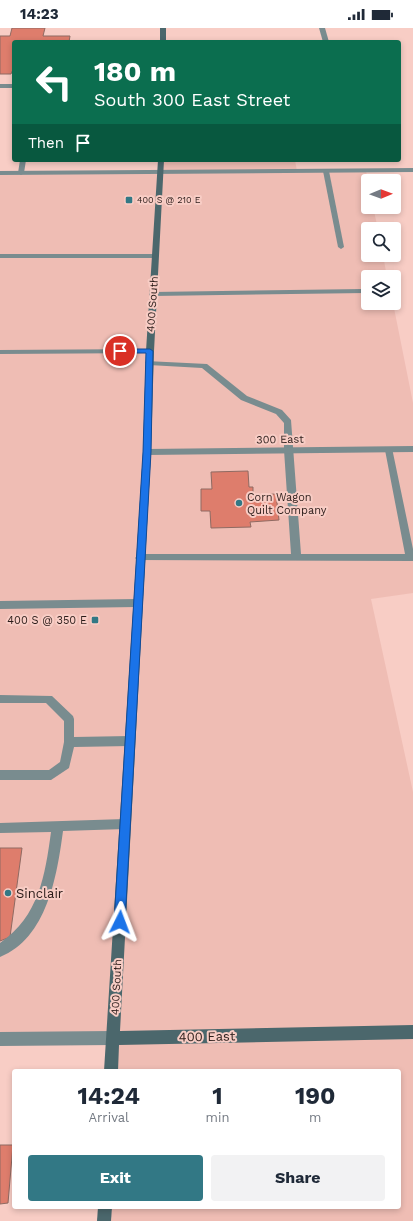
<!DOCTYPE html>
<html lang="en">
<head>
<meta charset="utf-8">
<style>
	:root { --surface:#fff; --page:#f2f2f3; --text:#1f2937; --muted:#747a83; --accent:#327885 }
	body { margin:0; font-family:"Work Sans",sans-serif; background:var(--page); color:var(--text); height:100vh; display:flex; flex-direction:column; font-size:15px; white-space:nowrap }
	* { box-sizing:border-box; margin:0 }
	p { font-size:13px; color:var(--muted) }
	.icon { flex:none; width:22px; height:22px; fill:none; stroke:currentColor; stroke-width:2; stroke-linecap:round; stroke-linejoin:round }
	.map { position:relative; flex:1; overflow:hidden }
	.side { position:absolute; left:12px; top:1041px; width:389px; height:140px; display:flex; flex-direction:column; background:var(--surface); border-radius:4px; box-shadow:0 2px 6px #0003 }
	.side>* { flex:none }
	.top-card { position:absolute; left:12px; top:12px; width:389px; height:122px; border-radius:4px; box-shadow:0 2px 6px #0003; background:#0b6e4f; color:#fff; overflow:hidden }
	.needle { width:26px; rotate:89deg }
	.fabs { position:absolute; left:361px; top:146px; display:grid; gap:8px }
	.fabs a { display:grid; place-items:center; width:40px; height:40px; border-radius:4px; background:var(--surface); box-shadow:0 2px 6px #0003; font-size:20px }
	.pin { position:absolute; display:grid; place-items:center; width:34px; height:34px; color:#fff; margin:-17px; border:2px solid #fff; border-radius:50%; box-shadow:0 1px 4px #0007 }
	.me { position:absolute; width:44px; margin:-22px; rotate:3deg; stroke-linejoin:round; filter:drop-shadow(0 0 3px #0008) }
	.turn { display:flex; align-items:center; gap:14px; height:84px; padding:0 16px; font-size:18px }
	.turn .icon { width:52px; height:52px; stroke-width:2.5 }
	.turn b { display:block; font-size:28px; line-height:34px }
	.then { display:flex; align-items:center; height:38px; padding:0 16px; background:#0003; gap:8px; font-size:15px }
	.eta { display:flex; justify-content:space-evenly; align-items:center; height:68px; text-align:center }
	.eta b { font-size:24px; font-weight:700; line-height:28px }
	.button { display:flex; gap:8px; margin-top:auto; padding:8px 16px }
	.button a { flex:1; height:46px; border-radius:4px; background:var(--accent); color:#fff; font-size:16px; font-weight:700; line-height:46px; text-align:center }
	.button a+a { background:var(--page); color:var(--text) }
	.status { display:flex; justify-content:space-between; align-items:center; height:28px; padding:0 20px; background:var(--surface); direction:ltr }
	.status svg { height:11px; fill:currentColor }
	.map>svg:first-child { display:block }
</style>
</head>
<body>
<div class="status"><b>14:23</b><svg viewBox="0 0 49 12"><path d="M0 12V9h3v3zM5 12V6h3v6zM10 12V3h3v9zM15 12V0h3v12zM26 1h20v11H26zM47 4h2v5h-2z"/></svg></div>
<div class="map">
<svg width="413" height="1193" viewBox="0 0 413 1193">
	<rect width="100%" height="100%" fill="#f8cdc5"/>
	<polygon fill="#efbdb4" points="161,132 295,132 297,143 366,143 368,153 368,179 373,179 378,201 368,201 368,227 383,227 387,249 368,249 368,275 393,275 413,375 413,565 371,571 413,764 413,1193 104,1193 105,1179 399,1179 399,1043 111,1043 113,1010 0,1014 0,146 160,145"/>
	<g fill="#de7d6c" stroke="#8f6a62">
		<polygon points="12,0 45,0 43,8 70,8 69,14 14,14 14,39 11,46 0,46 0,8 10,8"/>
		<polygon points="248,443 249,459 253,459 253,467 276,466 279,492 250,494 251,499 211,500 210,483 201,483 201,461 212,461 211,444"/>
		<polygon points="0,820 22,820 10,909 0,913"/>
		<polygon points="0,1117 13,1117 8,1175 0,1176"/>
	</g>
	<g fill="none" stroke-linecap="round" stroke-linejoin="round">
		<g fill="#798c8f" fill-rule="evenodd">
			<polygon points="319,0 325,0 329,14 323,14"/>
			<rect x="0" y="56" width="14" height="4"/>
			<polygon points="20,132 26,132 24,145 21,147 18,145"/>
			<polygon points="326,141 329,143 344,219 341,221 338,219 323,143"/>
			<polygon points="0,226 155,226 159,228 155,230 0,230"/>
			<polygon points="363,261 366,261 366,265 153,268 149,266 153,264"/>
			<polygon points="146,333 207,336 247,368 282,382 291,392 301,526 405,526 385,422 389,419 392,420 413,521 413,533 137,532 135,530 137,528 140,526 291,526 284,422 284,395 276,386 241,372 202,340 149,337 145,335"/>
			<polygon points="137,571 142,575 137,579 0,581 0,573"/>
			<polygon points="0,667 52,668 73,688 74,691 74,709 130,708 134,710 135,713 134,716 130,718 74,719 69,740 51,752 0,752 0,742 49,742 60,734 64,714 64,693 46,675 0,675"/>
			<path d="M125,791L129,792L131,796L129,800L125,801L63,803C57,848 47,910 0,929V915C39,888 45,848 51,804L0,805V795Z"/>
		</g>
		<g fill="#798c8f" fill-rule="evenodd">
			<polygon points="150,321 154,323 153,325 0,326 0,322"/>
			<polygon points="413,418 413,424 147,427 143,424 147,421"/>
		</g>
		<g fill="#798c8f" fill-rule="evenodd">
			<polygon points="413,140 413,144 0,147 0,143"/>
			<polygon points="113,1003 118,1005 120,1010 118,1015 113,1017 0,1018 0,1004"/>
		</g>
		<g fill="#4b676c" fill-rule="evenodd">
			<rect x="160" y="0" width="6" height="14"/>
			<polygon points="158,132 164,132 154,323 151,424 120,1003 413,997 413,1011 119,1017 118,1043 104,1043 143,424 146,323"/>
			<polygon points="98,1179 112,1179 111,1193 97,1193"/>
		</g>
	</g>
	<polygon fill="#1a73e8" stroke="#114b97" points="120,321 150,321 153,323 151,424 125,894 124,898 120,900 116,898 114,894 143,424 146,325 117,325 117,322"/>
	<g fill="#327885" stroke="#f8cdc5" stroke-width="1.5">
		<rect x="125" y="168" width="8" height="8" rx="2"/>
		<circle cx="239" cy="475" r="4"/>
		<rect x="91" y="588" width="8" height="8" rx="2"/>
		<circle cx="8" cy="865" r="4"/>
	</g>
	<g text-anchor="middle" stroke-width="4" stroke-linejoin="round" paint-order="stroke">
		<g font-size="9" fill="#2b1c19" stroke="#f8cdc5" text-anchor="start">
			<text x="137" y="175">400 S @ 210 E</text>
		</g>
		<g font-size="11" fill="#2b1c19" stroke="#f8cdc5">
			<text transform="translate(152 276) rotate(-86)" y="4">400 South</text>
			<text transform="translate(280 411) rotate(-1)" y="4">300 East</text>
			<text transform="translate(116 959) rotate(-87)" y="4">400 South</text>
		</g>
		<g font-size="11" fill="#2b1c19" stroke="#f8cdc5" text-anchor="start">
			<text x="247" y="473">Corn Wagon<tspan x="247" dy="13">Quilt Company</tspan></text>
			<text x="87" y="596" text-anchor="end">400 S @ 350 E</text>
		</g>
		<g font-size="13" fill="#2b1c19" stroke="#f8cdc5" text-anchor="start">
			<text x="16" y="870">Sinclair</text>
		</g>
		<g font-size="13" fill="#2b1c19" stroke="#f8cdc5">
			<text transform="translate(207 1008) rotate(-1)" y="5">400 East</text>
		</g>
	</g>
</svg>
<div class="fabs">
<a><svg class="needle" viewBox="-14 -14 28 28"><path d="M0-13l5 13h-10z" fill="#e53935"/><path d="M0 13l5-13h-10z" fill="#747a83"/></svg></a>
<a><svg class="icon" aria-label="search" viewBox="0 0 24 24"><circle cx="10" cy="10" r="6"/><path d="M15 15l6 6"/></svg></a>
<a><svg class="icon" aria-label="layers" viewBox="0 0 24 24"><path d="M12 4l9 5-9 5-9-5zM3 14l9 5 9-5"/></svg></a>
</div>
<div class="pin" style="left:120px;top:323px;background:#d93025"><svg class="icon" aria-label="arrive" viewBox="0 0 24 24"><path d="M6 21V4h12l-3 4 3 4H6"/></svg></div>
<svg class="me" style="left:120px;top:894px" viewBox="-20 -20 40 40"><path d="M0-17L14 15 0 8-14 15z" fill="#1a73e8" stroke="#fff" stroke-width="4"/></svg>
<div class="top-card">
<div class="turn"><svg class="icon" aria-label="left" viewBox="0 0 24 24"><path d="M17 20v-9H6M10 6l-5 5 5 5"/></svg><div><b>180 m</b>South 300 East Street</div></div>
<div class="then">Then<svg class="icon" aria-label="arrive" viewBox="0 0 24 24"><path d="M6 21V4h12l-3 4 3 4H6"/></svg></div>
</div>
<section class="side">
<div class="eta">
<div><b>14:24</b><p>Arrival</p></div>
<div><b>1</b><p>min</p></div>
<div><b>190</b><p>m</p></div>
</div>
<div class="button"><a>Exit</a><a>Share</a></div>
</section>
</div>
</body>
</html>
